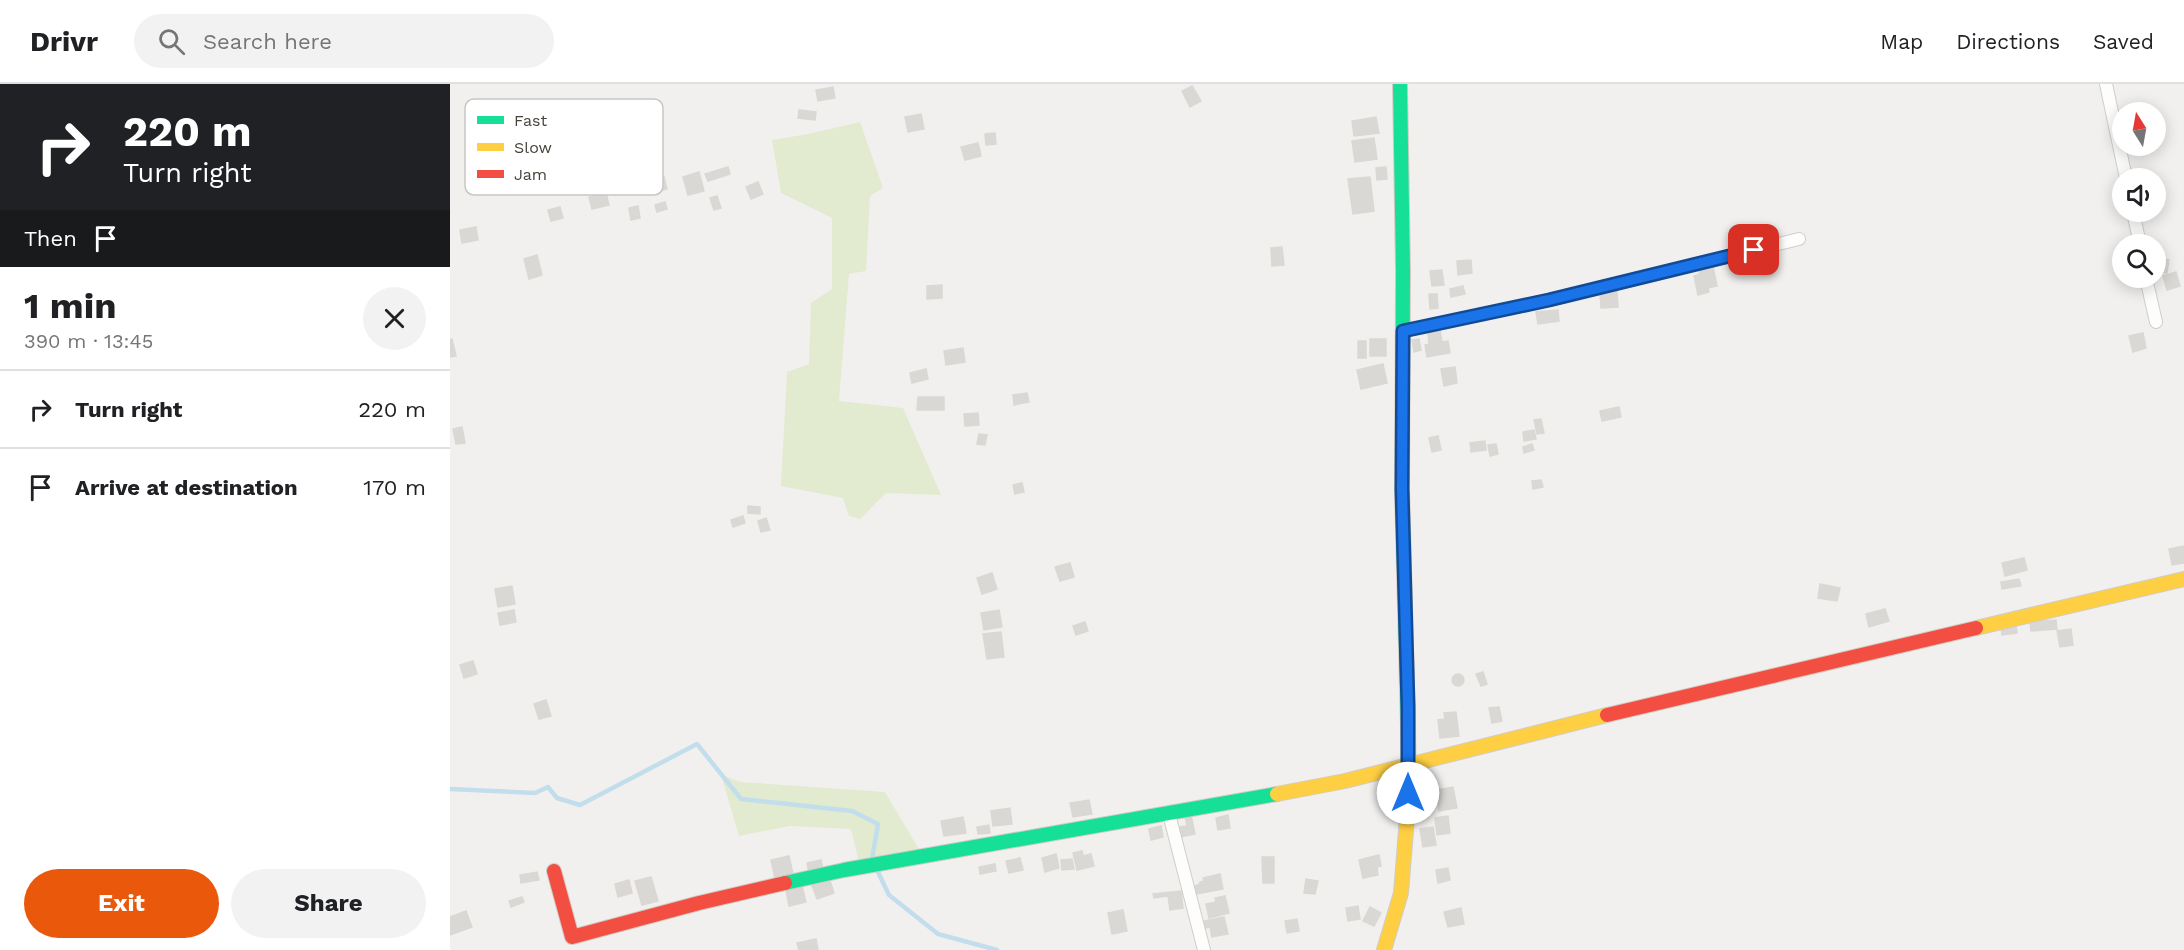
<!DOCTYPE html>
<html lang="en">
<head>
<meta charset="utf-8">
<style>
	:root { --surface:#fff; --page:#f2f2f2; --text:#202124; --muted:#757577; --line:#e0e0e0; --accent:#ea580c }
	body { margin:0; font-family:"Work Sans",sans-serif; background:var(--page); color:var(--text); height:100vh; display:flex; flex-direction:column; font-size:22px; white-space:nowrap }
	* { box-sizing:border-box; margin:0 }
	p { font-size:20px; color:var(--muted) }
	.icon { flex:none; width:33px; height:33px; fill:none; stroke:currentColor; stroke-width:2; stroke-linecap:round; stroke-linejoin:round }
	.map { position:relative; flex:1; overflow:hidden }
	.side { display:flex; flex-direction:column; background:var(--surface); width:450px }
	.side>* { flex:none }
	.guide { background:#202124; color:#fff; overflow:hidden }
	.needle { width:39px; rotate:349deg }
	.buttons { position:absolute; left:1662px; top:18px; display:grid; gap:12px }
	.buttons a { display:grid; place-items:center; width:54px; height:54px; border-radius:50%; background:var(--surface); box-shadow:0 3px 15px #0003; font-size:30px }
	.pin { position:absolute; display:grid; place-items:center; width:51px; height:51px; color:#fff; margin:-26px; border-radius:12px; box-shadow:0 3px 9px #0006 }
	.me { position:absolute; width:66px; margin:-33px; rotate:0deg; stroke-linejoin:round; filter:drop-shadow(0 0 4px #0008) }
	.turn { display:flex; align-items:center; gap:21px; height:126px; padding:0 24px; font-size:27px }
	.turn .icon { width:78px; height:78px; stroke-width:2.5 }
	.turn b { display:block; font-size:42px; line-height:51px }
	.then { display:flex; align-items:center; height:57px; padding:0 24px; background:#0003; gap:12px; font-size:22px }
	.round { display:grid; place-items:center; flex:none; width:63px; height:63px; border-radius:32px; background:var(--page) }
	.overview { display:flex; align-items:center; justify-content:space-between; height:102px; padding:0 24px }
	h1 { font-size:36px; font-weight:700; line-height:45px }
	.action { display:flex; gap:12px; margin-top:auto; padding:12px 24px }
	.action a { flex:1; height:69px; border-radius:36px; background:var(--accent); color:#fff; font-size:24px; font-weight:700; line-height:69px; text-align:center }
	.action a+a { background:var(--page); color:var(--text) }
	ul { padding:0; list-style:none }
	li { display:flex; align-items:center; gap:18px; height:78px; padding:0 24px; border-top:2px solid var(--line) }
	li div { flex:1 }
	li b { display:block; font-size:22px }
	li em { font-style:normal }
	header { display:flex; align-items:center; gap:36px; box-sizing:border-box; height:84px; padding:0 30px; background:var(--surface); border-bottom:2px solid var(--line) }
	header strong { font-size:28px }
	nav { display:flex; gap:33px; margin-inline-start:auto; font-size:21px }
	.search { width:420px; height:54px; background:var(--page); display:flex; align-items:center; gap:15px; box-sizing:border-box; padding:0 21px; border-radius:33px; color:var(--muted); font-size:22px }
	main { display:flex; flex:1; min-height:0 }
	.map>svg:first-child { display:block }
</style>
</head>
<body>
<header>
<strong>Drivr</strong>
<div class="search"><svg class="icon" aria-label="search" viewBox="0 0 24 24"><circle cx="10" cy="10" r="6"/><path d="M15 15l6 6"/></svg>Search here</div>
<nav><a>Map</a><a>Directions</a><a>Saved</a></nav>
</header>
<main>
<section class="side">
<div class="guide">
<div class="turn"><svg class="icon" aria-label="right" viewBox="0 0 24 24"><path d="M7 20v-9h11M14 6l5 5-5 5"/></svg><div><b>220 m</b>Turn right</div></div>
<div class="then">Then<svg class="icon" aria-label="arrive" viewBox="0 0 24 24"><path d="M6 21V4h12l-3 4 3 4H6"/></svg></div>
</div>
<div class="overview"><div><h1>1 min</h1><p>390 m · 13:45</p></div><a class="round"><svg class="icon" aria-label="close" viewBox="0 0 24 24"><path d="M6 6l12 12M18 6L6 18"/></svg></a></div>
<ul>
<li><svg class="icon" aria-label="right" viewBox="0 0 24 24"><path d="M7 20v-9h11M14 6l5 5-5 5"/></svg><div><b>Turn right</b></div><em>220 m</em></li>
<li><svg class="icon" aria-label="arrive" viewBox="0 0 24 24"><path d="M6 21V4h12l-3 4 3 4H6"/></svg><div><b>Arrive at destination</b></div><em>170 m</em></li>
</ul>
<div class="action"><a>Exit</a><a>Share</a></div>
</section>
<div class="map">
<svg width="1734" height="866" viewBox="0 0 1734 866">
	<rect width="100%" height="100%" fill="#f2f0ee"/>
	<g fill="#e2ead0">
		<polygon points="410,38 433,104 420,112 416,187 399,190 389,317 453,324 491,411 436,409 410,435 399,432 393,414 331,402 337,288 359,280 361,219 382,205 382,134 331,109 322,56 358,50"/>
		<polygon points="271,691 291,698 435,708 473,772 410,783 401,745 340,742 289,752"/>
	</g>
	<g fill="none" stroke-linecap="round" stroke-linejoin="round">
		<g stroke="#c2deec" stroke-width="4.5">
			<polyline points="0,705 85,709 98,703 107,714 130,721 247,660 291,715 402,727 428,740 422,775"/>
			<polyline points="427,786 439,811 488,850 547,866"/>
		</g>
	</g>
	<g fill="#dad8d5" stroke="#dad7d4" stroke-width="1.5">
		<polygon points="742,2 751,17 740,23 732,7"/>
		<polygon points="383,3 385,14 368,17 366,6"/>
		<polygon points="349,26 366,28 365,36 348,34"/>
		<polygon points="471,30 474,45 458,48 455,33"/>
		<polygon points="926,33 929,49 904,52 902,37"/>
		<polygon points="545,49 546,60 536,61 535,50"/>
		<polygon points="924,54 927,75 905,78 902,57"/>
		<polygon points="528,59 531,72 515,76 511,63"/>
		<polygon points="278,83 280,90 258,97 255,90"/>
		<polygon points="936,83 937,95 927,96 926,84"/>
		<polygon points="249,88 254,107 238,111 233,93"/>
		<polygon points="214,93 217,105 202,109 198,97"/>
		<polygon points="920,93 924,127 903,130 898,95"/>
		<polygon points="308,98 313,110 301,115 296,103"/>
		<polygon points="156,109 159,121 142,125 139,113"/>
		<polygon points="267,112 271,124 264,126 260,114"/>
		<polygon points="215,118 217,125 207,128 205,121"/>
		<polygon points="188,122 190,134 181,136 179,124"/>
		<polygon points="110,123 113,134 101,137 98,126"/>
		<polygon points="26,143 28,156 12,159 10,146"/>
		<polygon points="832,163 834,181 822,182 821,164"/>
		<polygon points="87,171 92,191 79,195 74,175"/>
		<polygon points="1305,173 1306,183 1292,185 1290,176"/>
		<polygon points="1706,174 1719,176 1717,189 1706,188"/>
		<polygon points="1021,176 1022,189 1008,191 1007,177"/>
		<polygon points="1263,183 1267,202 1258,204 1259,208 1248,211 1244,192 1250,190 1249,186"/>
		<polygon points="992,186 994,201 982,202 980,187"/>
		<polygon points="1726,188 1730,202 1717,206 1713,192"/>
		<polygon points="492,201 492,214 477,215 477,202"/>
		<polygon points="1013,202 1015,210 1001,213 1000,205"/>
		<polygon points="1167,207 1168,223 1151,224 1150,208"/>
		<polygon points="979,210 987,210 988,224 980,225"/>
		<polygon points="1108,226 1109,237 1088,240 1086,228"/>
		<polygon points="990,247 992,258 998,257 1000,269 977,273 975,261 979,260 978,249"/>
		<polygon points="1693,249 1696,264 1683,268 1679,252"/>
		<polygon points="2,255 6,272 0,273 0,256"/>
		<rect x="920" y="255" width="16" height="17"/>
		<polygon points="969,255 971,266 964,268 962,256"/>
		<rect x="908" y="257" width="8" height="17"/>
		<polygon points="513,264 515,278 496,281 494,267"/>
		<polygon points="933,280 937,299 911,305 907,286"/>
		<polygon points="1005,283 1007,299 994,302 991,285"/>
		<polygon points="476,285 478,295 462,299 460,289"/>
		<polygon points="577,309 579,318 564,321 563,311"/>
		<polygon points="468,313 494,313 494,326 467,326"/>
		<polygon points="1169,323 1171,333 1152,337 1150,327"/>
		<polygon points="528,329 529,341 515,342 514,330"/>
		<polygon points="1091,335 1094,349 1087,350 1084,336"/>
		<polygon points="12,343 15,359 6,360 3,345"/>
		<polygon points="1084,346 1086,355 1074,357 1073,348"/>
		<polygon points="529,350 537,351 535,361 527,360"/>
		<polygon points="988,352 991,366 982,368 979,354"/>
		<polygon points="1035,357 1036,366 1021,368 1020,359"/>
		<polygon points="1046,360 1048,370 1040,372 1038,361"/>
		<polygon points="1082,360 1084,366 1074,369 1073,363"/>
		<polygon points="1091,396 1093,403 1083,405 1082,397"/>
		<polygon points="572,399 574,408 565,410 563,401"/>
		<polygon points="298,422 310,423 310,430 298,429"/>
		<polygon points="293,432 295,439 283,443 281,436"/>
		<polygon points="316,434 320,446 311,448 308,437"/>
		<polygon points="1734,462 1734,479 1722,481 1719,465"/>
		<polygon points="1574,474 1577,486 1555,492 1552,479"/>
		<polygon points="620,479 624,493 610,497 605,483"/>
		<polygon points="542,489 547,505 532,510 527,494"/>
		<polygon points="1569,495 1571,502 1552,505 1551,498"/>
		<polygon points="1370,500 1390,504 1387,517 1368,514"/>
		<polygon points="62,502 65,520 48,523 45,505"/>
		<polygon points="1435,525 1439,537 1419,543 1416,530"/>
		<polygon points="64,526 66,538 50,541 48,529"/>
		<polygon points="549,526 552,543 534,546 531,529"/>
		<polygon points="1606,536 1607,545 1581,547 1580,538"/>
		<polygon points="635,538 638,547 626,551 623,542"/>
		<polygon points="1566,541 1567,549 1552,551 1551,543"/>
		<polygon points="1621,545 1623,561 1610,563 1607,547"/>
		<polygon points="551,548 554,573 537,575 533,550"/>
		<polygon points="23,577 27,590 14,594 10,581"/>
		<polygon points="1033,588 1037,600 1031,602 1026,590"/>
		<circle cx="1008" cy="596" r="6"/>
		<polygon points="96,616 101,632 89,635 84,620"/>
		<polygon points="1049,623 1052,637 1042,639 1039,624"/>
		<polygon points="1006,628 1009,652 990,654 988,636 995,635 994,629"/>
		<polygon points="1003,703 1007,724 989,727 986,706"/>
		<polygon points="639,716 642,730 623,733 620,719"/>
		<polygon points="560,724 562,740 543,742 541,727"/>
		<polygon points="741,731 745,750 730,753 728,743 737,742 735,732"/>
		<polygon points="778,731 780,744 768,746 766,734"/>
		<polygon points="998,732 1000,749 987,751 985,734"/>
		<polygon points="513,733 516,749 494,752 491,737"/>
		<polygon points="539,741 540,749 528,750 527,743"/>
		<polygon points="711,742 713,753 701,756 699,745"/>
		<polygon points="983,743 986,761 973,763 970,745"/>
		<polygon points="632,767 633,772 641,770 644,782 627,786 623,769"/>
		<polygon points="606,770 609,784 595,788 592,774"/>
		<polygon points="929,771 931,782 927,783 928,791 913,794 909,776"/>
		<polygon points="339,772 343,790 325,794 321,776"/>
		<polygon points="812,773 824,773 824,799 813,799"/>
		<polygon points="570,774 573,786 559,789 556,777"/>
		<polygon points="622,775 624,785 612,786 611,776"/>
		<polygon points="371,776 373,785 359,788 357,779"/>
		<polygon points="545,780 546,787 530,790 529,783"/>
		<polygon points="998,784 1000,796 988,799 986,786"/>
		<polygon points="87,788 89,796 71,799 70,791"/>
		<polygon points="770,790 773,805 746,810 745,802 750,800 750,798 754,797 753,794"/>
		<polygon points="201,793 208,817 192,821 185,797"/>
		<polygon points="379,794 384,809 367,815 361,799"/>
		<polygon points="856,795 868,797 865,810 854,809"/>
		<polygon points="179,796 182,809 168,813 165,800"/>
		<polygon points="352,802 356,818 339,822 336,806"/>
		<polygon points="731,807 733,824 720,826 718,812 704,814 703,810"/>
		<polygon points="775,812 779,829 759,834 756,820 766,818 765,814"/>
		<polygon points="72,813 74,818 61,823 59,817"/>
		<polygon points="908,822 910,835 898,837 896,824"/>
		<polygon points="920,823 931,829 924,842 913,837"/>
		<polygon points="1011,824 1014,840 998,843 994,828"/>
		<polygon points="673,826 677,847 662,850 658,829"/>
		<polygon points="16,827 22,843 0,851 0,833"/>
		<polygon points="774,833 778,850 762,853 760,843 755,844 754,837"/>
		<polygon points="847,835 849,847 837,849 835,837"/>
		<polygon points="366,855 368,866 349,866 347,859"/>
	</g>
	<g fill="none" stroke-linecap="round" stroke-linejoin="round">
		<defs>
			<g id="street">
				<polyline points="1656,0 1676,94"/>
				<polyline points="1683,128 1690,160"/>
				<polyline points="1696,194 1706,238"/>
				<polyline points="953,247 1099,216 1349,155"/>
				<polyline points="719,730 754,866"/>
			</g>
			<g id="fast">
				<polyline points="950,0 953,187 952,405 958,642"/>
				<polyline points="335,799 394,786 827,710"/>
			</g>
			<g id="slow">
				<polyline points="1526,544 1734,495"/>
				<polyline points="827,710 895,697 1157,631"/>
				<polyline points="934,866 951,809 959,709 958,642"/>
			</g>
			<g id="jam">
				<polyline points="1157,631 1526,544"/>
				<polyline points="104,787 122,853 249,819 335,799"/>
			</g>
		</defs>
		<use href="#street" stroke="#d0cecb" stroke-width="14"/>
		<use href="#fast" stroke="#d0ccc5" stroke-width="16"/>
		<use href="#slow" stroke="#d0ccc5" stroke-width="16"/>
		<use href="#jam" stroke="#d0ccc5" stroke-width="16"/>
		<use href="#street" stroke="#fdfdfc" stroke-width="12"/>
		<use href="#fast" stroke="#16e098" stroke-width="14"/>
		<use href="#slow" stroke="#ffcf43" stroke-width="14"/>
		<use href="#jam" stroke="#f24e42" stroke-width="14"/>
	</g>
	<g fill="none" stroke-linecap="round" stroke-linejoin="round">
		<defs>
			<polyline id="route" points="958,709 958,622 952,405 953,247 1099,216 1304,166"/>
		</defs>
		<use href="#route" stroke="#114b97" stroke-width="15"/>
		<use href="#route" stroke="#1a73e8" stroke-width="10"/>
	</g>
	<rect x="15" y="15" width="198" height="96" rx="9" fill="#fff" stroke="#c8c6c4" stroke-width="1.5"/>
	<rect x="27" y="32" width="27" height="8" fill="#16e098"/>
	<rect x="27" y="59" width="27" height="8" fill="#ffcf43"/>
	<rect x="27" y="86" width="27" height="8" fill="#f24e42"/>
	<g font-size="16" fill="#48423a">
		<text x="64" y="42">Fast</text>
		<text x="64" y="69">Slow</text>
		<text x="64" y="96">Jam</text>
	</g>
</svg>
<div class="buttons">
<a><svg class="needle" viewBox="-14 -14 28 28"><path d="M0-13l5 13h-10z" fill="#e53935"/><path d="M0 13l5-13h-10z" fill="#757577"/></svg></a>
<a><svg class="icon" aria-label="sound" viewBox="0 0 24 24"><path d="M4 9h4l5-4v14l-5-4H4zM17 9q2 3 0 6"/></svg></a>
<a><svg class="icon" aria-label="search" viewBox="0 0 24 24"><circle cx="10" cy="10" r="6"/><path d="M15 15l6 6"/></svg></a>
</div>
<div class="pin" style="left:1304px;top:166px;background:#d93025"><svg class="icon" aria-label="arrive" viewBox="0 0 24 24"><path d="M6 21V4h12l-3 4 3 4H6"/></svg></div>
<svg class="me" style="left:958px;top:709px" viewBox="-20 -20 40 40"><circle r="19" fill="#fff"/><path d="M0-13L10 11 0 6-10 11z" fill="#1a73e8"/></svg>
</div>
</main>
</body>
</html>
